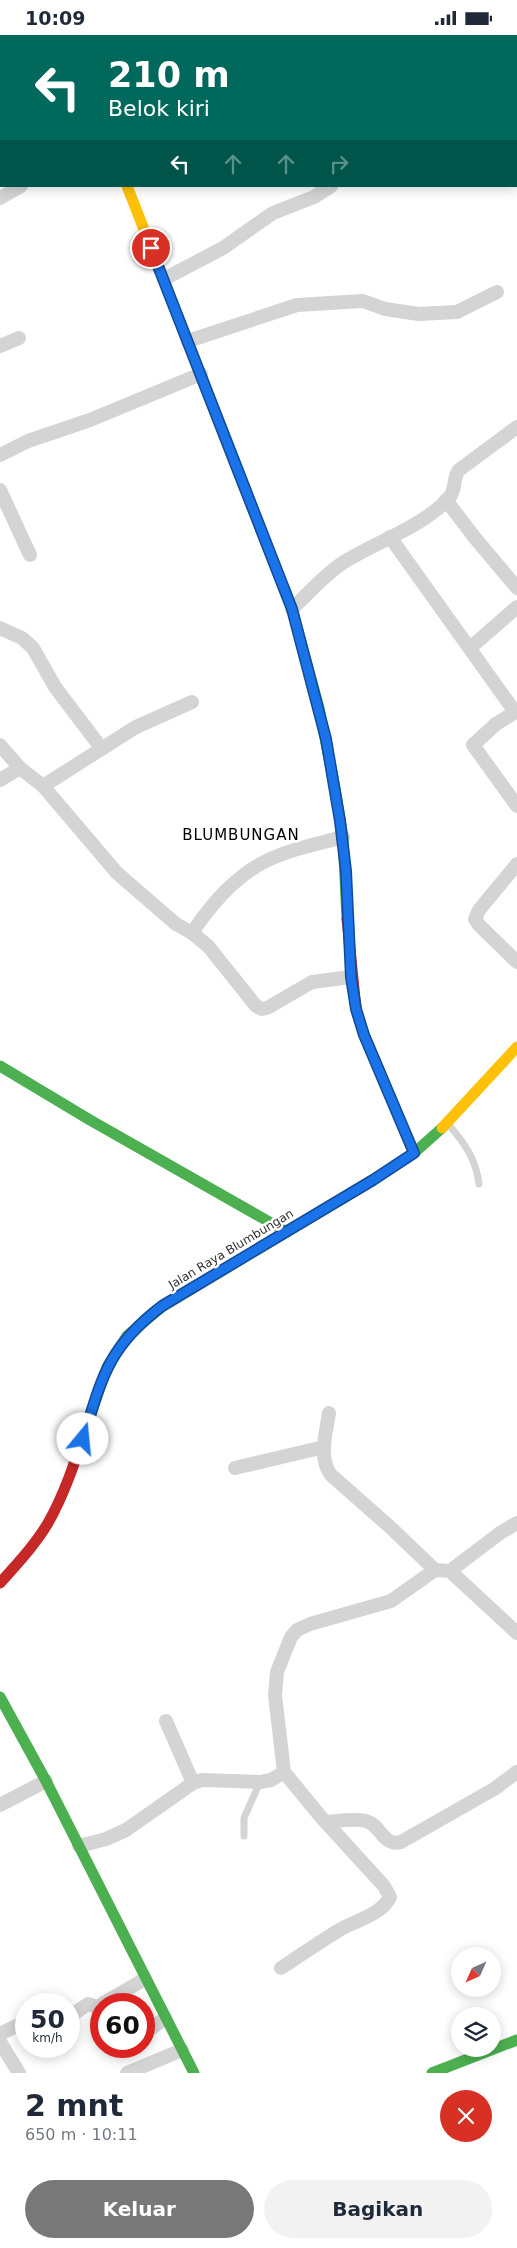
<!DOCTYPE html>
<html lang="id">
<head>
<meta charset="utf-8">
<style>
	:root { --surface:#fff; --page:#f2f2f3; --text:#1f2937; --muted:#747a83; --accent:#787878 }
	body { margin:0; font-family:"DejaVu Sans",sans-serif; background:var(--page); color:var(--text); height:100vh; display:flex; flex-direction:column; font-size:19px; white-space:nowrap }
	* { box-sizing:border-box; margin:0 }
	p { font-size:16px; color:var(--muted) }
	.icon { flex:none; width:28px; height:28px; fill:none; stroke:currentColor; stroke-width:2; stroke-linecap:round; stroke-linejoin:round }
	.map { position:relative; height:2038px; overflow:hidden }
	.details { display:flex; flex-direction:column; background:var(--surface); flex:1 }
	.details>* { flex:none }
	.hud { position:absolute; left:0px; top:0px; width:518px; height:152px; box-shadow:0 2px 12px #0003; background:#00695c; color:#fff; overflow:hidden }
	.needle { width:32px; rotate:225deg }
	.tools { position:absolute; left:451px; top:1912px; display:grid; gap:10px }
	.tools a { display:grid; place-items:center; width:50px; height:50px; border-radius:50%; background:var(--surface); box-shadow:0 2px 12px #0003; font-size:25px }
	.speed { position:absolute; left:15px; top:1958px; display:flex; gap:10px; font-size:25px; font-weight:700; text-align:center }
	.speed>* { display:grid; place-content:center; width:65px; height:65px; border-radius:50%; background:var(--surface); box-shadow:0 2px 12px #0003; line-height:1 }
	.speed small { font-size:12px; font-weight:400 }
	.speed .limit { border:8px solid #d22; background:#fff; color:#111 }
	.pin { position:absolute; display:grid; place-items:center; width:42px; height:42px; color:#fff; margin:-21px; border:2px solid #fff; border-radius:50%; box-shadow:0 1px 5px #0007 }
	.me { position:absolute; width:55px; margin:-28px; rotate:17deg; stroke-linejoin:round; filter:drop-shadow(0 0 4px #0008) }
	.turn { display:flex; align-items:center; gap:18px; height:105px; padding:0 25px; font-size:22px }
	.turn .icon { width:65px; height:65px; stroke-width:2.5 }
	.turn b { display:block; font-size:35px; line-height:42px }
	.lanes { display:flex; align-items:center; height:48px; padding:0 25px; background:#0003; justify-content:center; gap:25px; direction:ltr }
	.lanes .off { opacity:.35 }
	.round { display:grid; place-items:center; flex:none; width:52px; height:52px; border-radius:26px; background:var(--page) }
	.summary { display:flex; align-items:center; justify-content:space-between; height:85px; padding:0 25px }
	h1 { font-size:30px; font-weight:700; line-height:38px }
	.button { display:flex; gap:10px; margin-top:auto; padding:10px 25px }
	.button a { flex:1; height:58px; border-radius:30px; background:var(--accent); color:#fff; font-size:20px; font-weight:700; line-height:58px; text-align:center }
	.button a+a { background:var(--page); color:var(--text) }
	.status { display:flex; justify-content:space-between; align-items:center; height:35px; padding:0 25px; background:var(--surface); direction:ltr }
	.status svg { height:14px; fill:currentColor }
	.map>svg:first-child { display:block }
</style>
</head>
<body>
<div class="status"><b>10:09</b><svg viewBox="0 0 49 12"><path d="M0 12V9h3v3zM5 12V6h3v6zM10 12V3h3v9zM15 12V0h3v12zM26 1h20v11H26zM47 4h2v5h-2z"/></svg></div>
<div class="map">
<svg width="517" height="2038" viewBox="0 0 517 2038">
	<rect width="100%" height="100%" fill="#fff"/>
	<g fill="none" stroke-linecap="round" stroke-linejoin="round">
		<g stroke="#d4d4d4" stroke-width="7">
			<path d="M449,1090C465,1109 476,1124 479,1149"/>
			<polyline points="244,1801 244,1783 260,1747"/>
		</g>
		<g stroke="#d4d4d4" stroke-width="14">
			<polyline points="254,1 255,0"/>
			<polyline points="516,28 517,28"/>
			<polyline points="0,87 1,86"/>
			<polyline points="0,163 21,151"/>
			<polyline points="164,244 223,213 273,178 314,162 331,151"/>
			<polyline points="188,306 297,270 363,266 385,274 419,279 457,277 497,257"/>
			<polyline points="0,311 19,303"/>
			<polyline points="0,420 28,406 90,385 201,339"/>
			<polyline points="0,455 30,520"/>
			<polyline points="446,465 475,503 517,553"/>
			<polyline points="390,502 515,677"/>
			<path d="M292,574C309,558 325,539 344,527C376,507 424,491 449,463C457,454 452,444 459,435L517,392"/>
			<polyline points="0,593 22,603 33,613 55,652 102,714"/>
			<polyline points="470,613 517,572"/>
			<polyline points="517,676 496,689 473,710 517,771"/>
			<polyline points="0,710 20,733 43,751 117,838 176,889 192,898 208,911 256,971 262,974 267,973 312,947 351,942"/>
			<polyline points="0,745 20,733"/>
			<polyline points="43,751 136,692 192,667"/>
			<polyline points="517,829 479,875 475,884 479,890 517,927"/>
			<path d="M192,898C213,866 243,833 280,820C300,812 322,808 343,802"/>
			<path d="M329,1378C326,1399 318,1422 331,1440L390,1492L435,1535L450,1536L517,1598"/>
			<polyline points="235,1433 324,1412"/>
			<polyline points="450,1536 500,1498 517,1488"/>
			<polyline points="166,1686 193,1748"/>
			<polyline points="0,1770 46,1746"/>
			<path d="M326,1787C338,1786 354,1783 366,1786C381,1790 383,1812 401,1807L494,1754L517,1737"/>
			<polyline points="79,1811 106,1804 126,1795 193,1748 202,1745 260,1747 271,1745 284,1737 275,1660 277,1637 291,1602 297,1595 310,1589 391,1566 435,1535"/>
			<path d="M281,1933C301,1920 321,1906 341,1894C357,1885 381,1880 390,1862L384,1851L321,1782L284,1737"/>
			<polyline points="102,1969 145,1944"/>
			<polyline points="69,1982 88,1969 97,1972 101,1977"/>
			<polyline points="0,1999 20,1989 26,1993"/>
			<polyline points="144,1999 165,1983"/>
			<polyline points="0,2007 19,2038"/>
			<polyline points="127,2038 182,2015"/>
		</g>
		<g stroke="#4caf50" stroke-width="11">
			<polyline points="65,0 65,1"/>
			<polyline points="186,302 292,574 319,673 335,753 343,802 347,884"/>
			<polyline points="0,1031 90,1085 287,1197"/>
			<polyline points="85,1396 107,1332 127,1301 163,1271 373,1145 414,1118 442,1093"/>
			<polyline points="0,1662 46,1746 194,2038"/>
			<polyline points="432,2038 517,2005"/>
		</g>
		<g stroke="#ffc107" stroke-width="11">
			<polyline points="127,151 186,302"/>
			<polyline points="380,1037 414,1118"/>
			<polyline points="442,1093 517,1012"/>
		</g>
		<g stroke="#c62828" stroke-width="11">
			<polyline points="347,884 356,974 364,1000 380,1037"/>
			<path d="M0,1548C17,1529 35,1510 48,1488C64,1460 75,1427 85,1396"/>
		</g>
	</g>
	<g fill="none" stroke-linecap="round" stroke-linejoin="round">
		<defs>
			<path id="route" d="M83,1404C102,1342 108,1312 162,1271L373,1145L414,1118L364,1000L356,974L351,942L346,836L340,786L326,704L292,574L151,213"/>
		</defs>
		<use href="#route" stroke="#114b97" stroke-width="12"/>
		<use href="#route" stroke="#1a73e8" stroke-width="9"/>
	</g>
	<g text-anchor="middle" stroke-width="5" stroke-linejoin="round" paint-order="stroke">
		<g font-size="12" fill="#303030" stroke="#fff">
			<text transform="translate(231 1214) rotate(-31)" y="4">Jalan Raya Blumbungan</text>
		</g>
		<g font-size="15" letter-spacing="1" fill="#000" stroke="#fff">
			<text x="241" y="805">BLUMBUNGAN</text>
		</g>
	</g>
</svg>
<div class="tools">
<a><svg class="needle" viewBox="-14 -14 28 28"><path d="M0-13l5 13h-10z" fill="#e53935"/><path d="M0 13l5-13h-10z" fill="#747a83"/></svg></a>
<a><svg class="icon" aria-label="layers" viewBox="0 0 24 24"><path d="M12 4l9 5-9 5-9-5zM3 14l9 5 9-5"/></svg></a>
</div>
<div class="speed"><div>50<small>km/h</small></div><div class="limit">60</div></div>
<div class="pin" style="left:151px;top:213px;background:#d93025"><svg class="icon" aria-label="arrive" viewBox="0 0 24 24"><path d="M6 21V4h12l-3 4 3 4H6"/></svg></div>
<svg class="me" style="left:83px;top:1404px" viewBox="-20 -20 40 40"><circle r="19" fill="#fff"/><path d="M0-13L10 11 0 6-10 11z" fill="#1a73e8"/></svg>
<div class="hud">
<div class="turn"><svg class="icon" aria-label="left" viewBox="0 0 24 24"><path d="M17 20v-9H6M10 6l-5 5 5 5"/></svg><div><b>210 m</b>Belok kiri</div></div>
<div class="lanes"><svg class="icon" aria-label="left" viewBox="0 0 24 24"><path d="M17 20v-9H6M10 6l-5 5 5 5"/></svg><svg class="icon off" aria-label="ahead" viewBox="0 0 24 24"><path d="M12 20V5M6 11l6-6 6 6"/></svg><svg class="icon off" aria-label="ahead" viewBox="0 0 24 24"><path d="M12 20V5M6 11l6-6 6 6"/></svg><svg class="icon off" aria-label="right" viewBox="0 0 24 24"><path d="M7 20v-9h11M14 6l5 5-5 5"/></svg></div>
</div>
</div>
<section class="details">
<div class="summary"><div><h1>2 mnt</h1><p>650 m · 10:11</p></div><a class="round" style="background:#d93025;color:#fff"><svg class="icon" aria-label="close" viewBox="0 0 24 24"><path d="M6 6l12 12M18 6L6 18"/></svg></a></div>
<div class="button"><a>Keluar</a><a>Bagikan</a></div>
</section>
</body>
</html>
